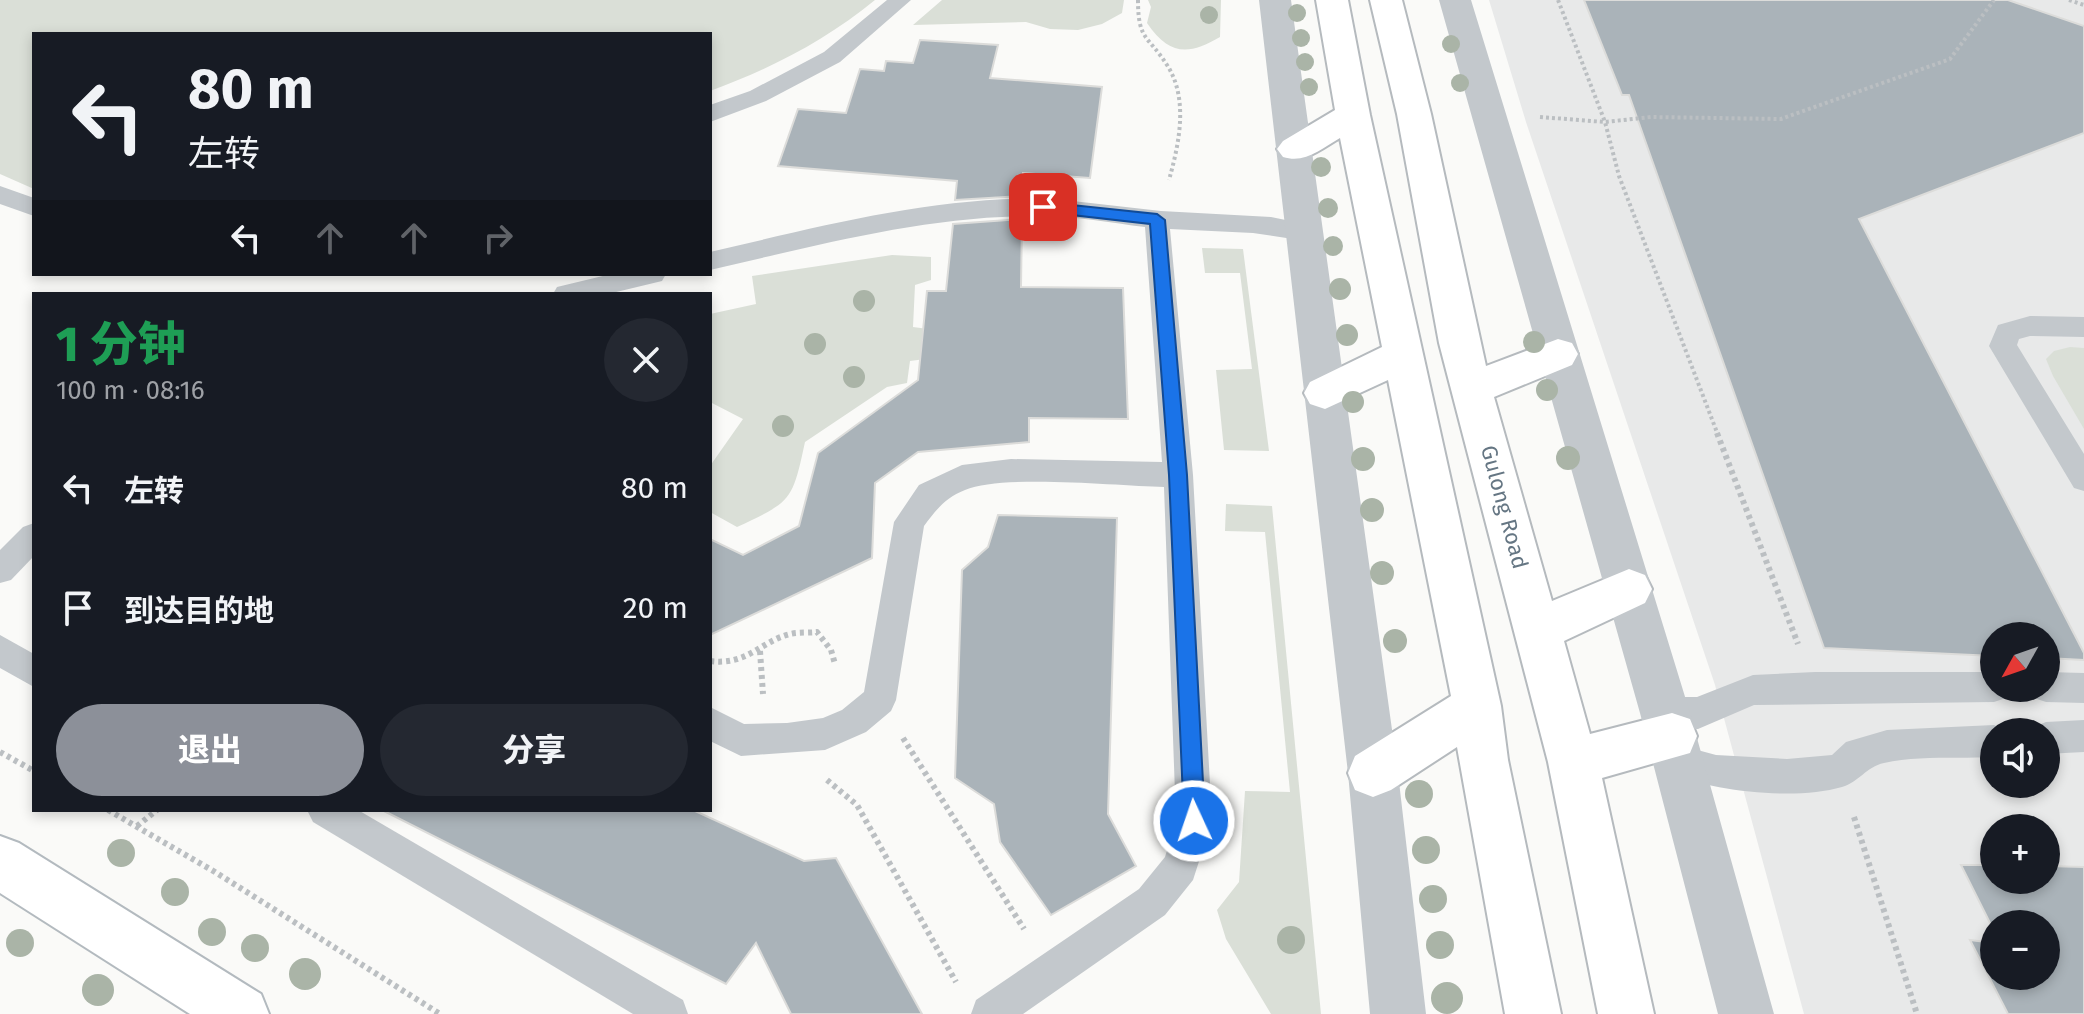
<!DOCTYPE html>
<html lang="zh">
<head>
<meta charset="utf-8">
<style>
	:root { --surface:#171b24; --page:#242831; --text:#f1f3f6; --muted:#9ea1a6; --accent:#8c9099 }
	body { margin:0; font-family:"Fira Sans","Noto Sans SC",sans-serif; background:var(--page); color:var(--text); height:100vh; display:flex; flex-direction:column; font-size:30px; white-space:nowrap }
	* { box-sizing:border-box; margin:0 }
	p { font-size:26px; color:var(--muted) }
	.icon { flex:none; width:44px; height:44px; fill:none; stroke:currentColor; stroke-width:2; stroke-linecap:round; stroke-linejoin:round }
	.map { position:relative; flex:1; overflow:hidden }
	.side { position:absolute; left:32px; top:292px; width:680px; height:520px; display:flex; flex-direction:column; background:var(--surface); border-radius:0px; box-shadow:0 4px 12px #0003 }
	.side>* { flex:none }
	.top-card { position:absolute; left:32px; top:32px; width:680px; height:244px; border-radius:0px; box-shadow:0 4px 12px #0003; background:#171b24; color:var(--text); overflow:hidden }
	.needle { width:52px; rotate:230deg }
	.buttons { position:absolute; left:1980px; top:622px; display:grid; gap:16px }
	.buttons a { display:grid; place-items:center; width:80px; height:80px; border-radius:50%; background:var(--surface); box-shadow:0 4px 12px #0003; font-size:40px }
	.pin { position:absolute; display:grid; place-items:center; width:68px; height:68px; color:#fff; margin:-34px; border-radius:16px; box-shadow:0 4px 12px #0006 }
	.me { position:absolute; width:88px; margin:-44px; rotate:357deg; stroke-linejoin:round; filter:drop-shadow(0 0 6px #0008) }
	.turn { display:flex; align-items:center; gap:28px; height:168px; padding:0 24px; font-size:36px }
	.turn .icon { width:104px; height:104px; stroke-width:2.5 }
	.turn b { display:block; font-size:56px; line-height:68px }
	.lanes { display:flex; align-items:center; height:76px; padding:0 24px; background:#0003; justify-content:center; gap:40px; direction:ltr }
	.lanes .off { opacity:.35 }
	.round { display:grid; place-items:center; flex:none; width:84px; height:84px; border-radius:42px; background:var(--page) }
	.head { display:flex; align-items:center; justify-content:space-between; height:136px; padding:0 24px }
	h1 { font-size:48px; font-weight:800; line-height:60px; color:#1e9e55 }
	.button { display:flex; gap:16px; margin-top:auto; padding:16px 24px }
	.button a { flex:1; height:92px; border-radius:48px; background:var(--accent); color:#fff; font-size:32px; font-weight:800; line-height:92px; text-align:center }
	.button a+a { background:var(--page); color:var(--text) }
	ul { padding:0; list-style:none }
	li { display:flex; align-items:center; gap:24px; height:120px; padding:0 24px }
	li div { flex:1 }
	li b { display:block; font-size:30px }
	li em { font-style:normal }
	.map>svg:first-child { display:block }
</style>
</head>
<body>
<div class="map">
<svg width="2084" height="1014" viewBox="0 0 2084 1014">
	<rect width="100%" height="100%" fill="#fafaf8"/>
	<path fill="#e8e9e9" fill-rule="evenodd" d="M1489,0H2084V1014H1804L1715,685L1526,122ZM1994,636H2046V688H1994ZM1994,732H2046V784H1994ZM1994,828H2046V880H1994ZM1994,924H2046V976H1994Z"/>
	<g fill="#dadfd7">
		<path d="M0,0H875C825,41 770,69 710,91V34H34V189L0,174Z"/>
		<polygon points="942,0 1124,0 1122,13 1102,24 1078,30 1050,29 1026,22 913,25"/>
		<path d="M1148,0H1221L1220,37C1188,56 1169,55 1147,23L1151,7Z"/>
		<polygon points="1202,248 1243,249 1269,451 1224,450 1216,370 1252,369 1240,273 1205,273"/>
		<path d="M892,255L931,257V280L915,285L913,327L936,330L933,358L910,361L907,383L887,387L805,442C792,502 792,501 737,527L710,512V466L743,419L710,402V314L756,304L752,276Z"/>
		<polygon points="2070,347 2084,348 2084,429 2053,376 2046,359 2054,351"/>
		<polygon points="1226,504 1272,506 1321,1014 1271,1014 1226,939 1217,910 1239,882 1245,791 1290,792 1265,532 1225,531"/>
	</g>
	<g fill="#aab3b9" stroke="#dcdcda" stroke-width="2">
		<polygon points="1584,0 2008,0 2084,26 2084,133 1859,219 2084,653 2084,660 2046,658 2046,636 1994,636 1994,656 1824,648 1629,95 1622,95"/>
		<polygon points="920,40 998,45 990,78 1102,87 1090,178 1023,173 1023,196 955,200 957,181 778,166 798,109 846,113 860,69 884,71 886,61 913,63"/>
		<polygon points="1022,219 1021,287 1123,288 1128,419 1029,418 1029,442 918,452 875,483 872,558 710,635 710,539 743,555 799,526 818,453 918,380 927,291 946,291 953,224"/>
		<polygon points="998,515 1117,518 1108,814 1136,866 1051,915 1000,842 994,804 955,778 962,570 988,547"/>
		<polygon points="382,810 693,810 804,861 836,858 922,1014 791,1014 756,943 726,984"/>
		<polygon points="1961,865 1994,865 1994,880 2046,880 2046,866 2084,867 2084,1014 2008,1014 1970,940 1994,943 1994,976 2046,976 2046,924 1994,924 1994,931"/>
	</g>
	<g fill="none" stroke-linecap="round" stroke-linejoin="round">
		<defs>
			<polygon id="secondary" points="0,836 19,843 261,994 269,1014 190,1014 0,893"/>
			<g id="primary">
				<path d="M1316,0H1348L1370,115L1501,706L1508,760L1561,1014H1505L1457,747L1391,790L1373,797L1355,790L1348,773L1355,756L1451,696L1388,380L1325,409L1310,404L1304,393L1310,382L1382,347L1340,138C1321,149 1305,164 1283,157L1277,149L1283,141L1335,110Z"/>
				<polygon points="1370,0 1402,0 1431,114 1486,366 1558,339 1572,343 1578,354 1572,365 1494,397 1552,601 1629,569 1645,575 1652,589 1645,603 1564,641 1590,734 1672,713 1690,719 1697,736 1690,753 1602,778 1654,1014 1598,1014 1548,762 1439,343 1397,114"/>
			</g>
		</defs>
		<use href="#secondary" stroke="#b3babf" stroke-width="4"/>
		<use href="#primary" stroke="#b5babe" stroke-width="4"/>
		<g stroke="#bbbfc2" stroke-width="4" stroke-dasharray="3 3" stroke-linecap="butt">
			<path d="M1138,0C1138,41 1148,35 1167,65C1189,99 1179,144 1169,180"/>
			<polyline points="1558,0 1605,122 1619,176 1718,435"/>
			<polyline points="2069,0 2084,5"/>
			<polyline points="1540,117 1605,122 1651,117 1781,119 1950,59 1994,0"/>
		</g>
		<g stroke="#bbbfc2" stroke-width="6" stroke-dasharray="4 4" stroke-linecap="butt">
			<polyline points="1717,433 1798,644"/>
			<polyline points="760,651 763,694"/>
			<path d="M710,661C747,666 761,641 790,634C798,632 809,633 817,632L831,650L835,664"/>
			<polyline points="903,738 1024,929"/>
			<polyline points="0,752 34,771"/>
			<polyline points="827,780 857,805 956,982"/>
			<polyline points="108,810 215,872 440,1014"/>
			<polyline points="1854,817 1917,1014"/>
			<polyline points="137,826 157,810"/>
		</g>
		<g fill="#c3c8cc" fill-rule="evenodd">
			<polygon points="887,0 911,0 840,62 766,101 710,122 710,105 750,91 824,52"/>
			<polygon points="0,186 34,198 34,216 0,204"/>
			<path d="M1055,199L1161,211L1271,217L1315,226L1319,232L1315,238L1306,241L1253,233L1170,229L1193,475L1212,821L1193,880L1165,915L1023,1014H971L976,1000L1139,889L1165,857L1176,821L1164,487C1118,486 1003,474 965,490C945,498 936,510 924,526L896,700L891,711L866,732L825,750L741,756L710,741V707L744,724L787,723L823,718L842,710L864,692L894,522L919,485L962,465L1011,459L1162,462L1145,227C1111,223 1076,216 1042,216C929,215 819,245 710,270V252C823,226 938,195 1055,199Z"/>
			<polygon points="611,274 666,274 662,281 608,294 553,294 557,287"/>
			<polygon points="2030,316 2084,317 2084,337 2030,336 2019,339 2017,345 2084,454 2084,491 2074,488 1989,346 1998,325"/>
			<polygon points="34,523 34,556 11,580 0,583 0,550 23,527"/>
			<polygon points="0,635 34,654 34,687 0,668"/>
			<polygon points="1815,672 1994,672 1994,688 2010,688 2006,698 1994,702 1754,705 1698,729 1665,729 1653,724 1648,713 1653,702 1665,697 1697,697 1753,675"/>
			<polygon points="2046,672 2084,673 2084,703 2046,702 2034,698 2030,688 2046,688"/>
			<polygon points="2084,720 2084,752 2046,754 2046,732 2032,732 2034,727 2046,722"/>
			<path d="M1994,725L2007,732H1994V757C1959,759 1918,755 1884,763C1866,767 1859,782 1842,787C1794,801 1713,791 1667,773L1662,761L1667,749L1679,745L1716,755L1787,759L1832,755L1846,742L1887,730Z"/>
			<polygon points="307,810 358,810 683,1000 688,1014 633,1014 313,822"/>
		</g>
		<g fill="#c3c8cc" fill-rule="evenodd">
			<polygon points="1259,0 1291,0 1398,773 1426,1014 1370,1014 1348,773"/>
			<polygon points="1439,0 1471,0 1690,713 1774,1014 1718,1014 1640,713"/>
		</g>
		<use href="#secondary" fill="#fff" fill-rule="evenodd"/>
		<use href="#primary" fill="#fff" fill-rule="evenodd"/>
	</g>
	<g fill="#aab4a7">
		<circle cx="1297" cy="13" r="9"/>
		<circle cx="1209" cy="15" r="9"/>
		<circle cx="1301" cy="38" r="9"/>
		<circle cx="1451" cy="44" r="9"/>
		<circle cx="1305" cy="62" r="9"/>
		<circle cx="1460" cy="83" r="9"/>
		<circle cx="1309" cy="87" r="9"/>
		<circle cx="1321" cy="167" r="10"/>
		<circle cx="1328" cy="208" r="10"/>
		<circle cx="1333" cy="246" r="10"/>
		<circle cx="1340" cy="289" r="11"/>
		<circle cx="864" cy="301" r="11"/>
		<circle cx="1347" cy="335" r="11"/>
		<circle cx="1534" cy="342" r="11"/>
		<circle cx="815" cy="344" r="11"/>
		<circle cx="854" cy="377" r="11"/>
		<circle cx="1547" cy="390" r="11"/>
		<circle cx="1353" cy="402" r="11"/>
		<circle cx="783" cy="426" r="11"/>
		<circle cx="1568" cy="458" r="12"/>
		<circle cx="1363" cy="459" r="12"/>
		<circle cx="1372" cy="510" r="12"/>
		<circle cx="1382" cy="573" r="12"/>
		<circle cx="1395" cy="641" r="12"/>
		<circle cx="1419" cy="794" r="14"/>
		<circle cx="1426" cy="850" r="14"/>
		<circle cx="121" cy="853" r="14"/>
		<circle cx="175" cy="892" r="14"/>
		<circle cx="1433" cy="899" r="14"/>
		<circle cx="212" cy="932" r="14"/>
		<circle cx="1291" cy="940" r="14"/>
		<circle cx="20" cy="943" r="14"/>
		<circle cx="1440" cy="945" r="14"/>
		<circle cx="255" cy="948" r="14"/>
		<circle cx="305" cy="974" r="16"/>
		<circle cx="98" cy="990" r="16"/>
		<circle cx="1447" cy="998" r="16"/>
	</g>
	<polygon fill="#1a73e8" stroke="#114b97" stroke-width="2" points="1043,202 1157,214 1165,220 1187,475 1205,821 1202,829 1194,832 1187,829 1184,821 1169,475 1150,224 1037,211 1037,203"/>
	<g text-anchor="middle" stroke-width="8" stroke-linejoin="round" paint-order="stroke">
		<g font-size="22" fill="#657683" stroke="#fff">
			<text transform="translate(1505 507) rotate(75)" y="8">Gulong Road</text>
		</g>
	</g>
</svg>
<div class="buttons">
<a><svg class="needle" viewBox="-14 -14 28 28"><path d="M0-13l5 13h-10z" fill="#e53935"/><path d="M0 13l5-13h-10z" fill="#9ea1a6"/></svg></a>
<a><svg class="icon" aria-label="sound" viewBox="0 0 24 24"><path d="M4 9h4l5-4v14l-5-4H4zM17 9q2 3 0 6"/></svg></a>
<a>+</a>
<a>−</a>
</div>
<div class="pin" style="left:1043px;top:207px;background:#d93025"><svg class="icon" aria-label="arrive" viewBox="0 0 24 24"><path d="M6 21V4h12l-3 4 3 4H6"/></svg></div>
<svg class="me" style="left:1194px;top:821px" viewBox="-20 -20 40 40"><circle r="17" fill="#1a73e8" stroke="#fff" stroke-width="3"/><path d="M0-11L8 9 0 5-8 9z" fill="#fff"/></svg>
<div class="top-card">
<div class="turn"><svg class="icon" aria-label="left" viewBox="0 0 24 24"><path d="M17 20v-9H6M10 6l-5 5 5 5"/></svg><div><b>80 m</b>左转</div></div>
<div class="lanes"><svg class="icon" aria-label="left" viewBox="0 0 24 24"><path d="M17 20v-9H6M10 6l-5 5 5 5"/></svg><svg class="icon off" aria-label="ahead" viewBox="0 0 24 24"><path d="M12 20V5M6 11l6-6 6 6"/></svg><svg class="icon off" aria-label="ahead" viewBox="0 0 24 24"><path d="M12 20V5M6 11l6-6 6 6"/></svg><svg class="icon off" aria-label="right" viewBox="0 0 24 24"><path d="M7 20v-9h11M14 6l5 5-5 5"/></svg></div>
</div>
<section class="side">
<div class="head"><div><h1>1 分钟</h1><p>100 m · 08:16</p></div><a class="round"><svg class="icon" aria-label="close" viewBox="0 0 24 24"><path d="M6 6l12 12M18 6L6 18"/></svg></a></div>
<ul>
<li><svg class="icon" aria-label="left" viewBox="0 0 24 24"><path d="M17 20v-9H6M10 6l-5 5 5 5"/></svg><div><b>左转</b></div><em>80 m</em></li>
<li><svg class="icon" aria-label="arrive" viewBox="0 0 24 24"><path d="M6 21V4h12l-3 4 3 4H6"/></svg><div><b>到达目的地</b></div><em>20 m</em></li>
</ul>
<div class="button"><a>退出</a><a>分享</a></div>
</section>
</div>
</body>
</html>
